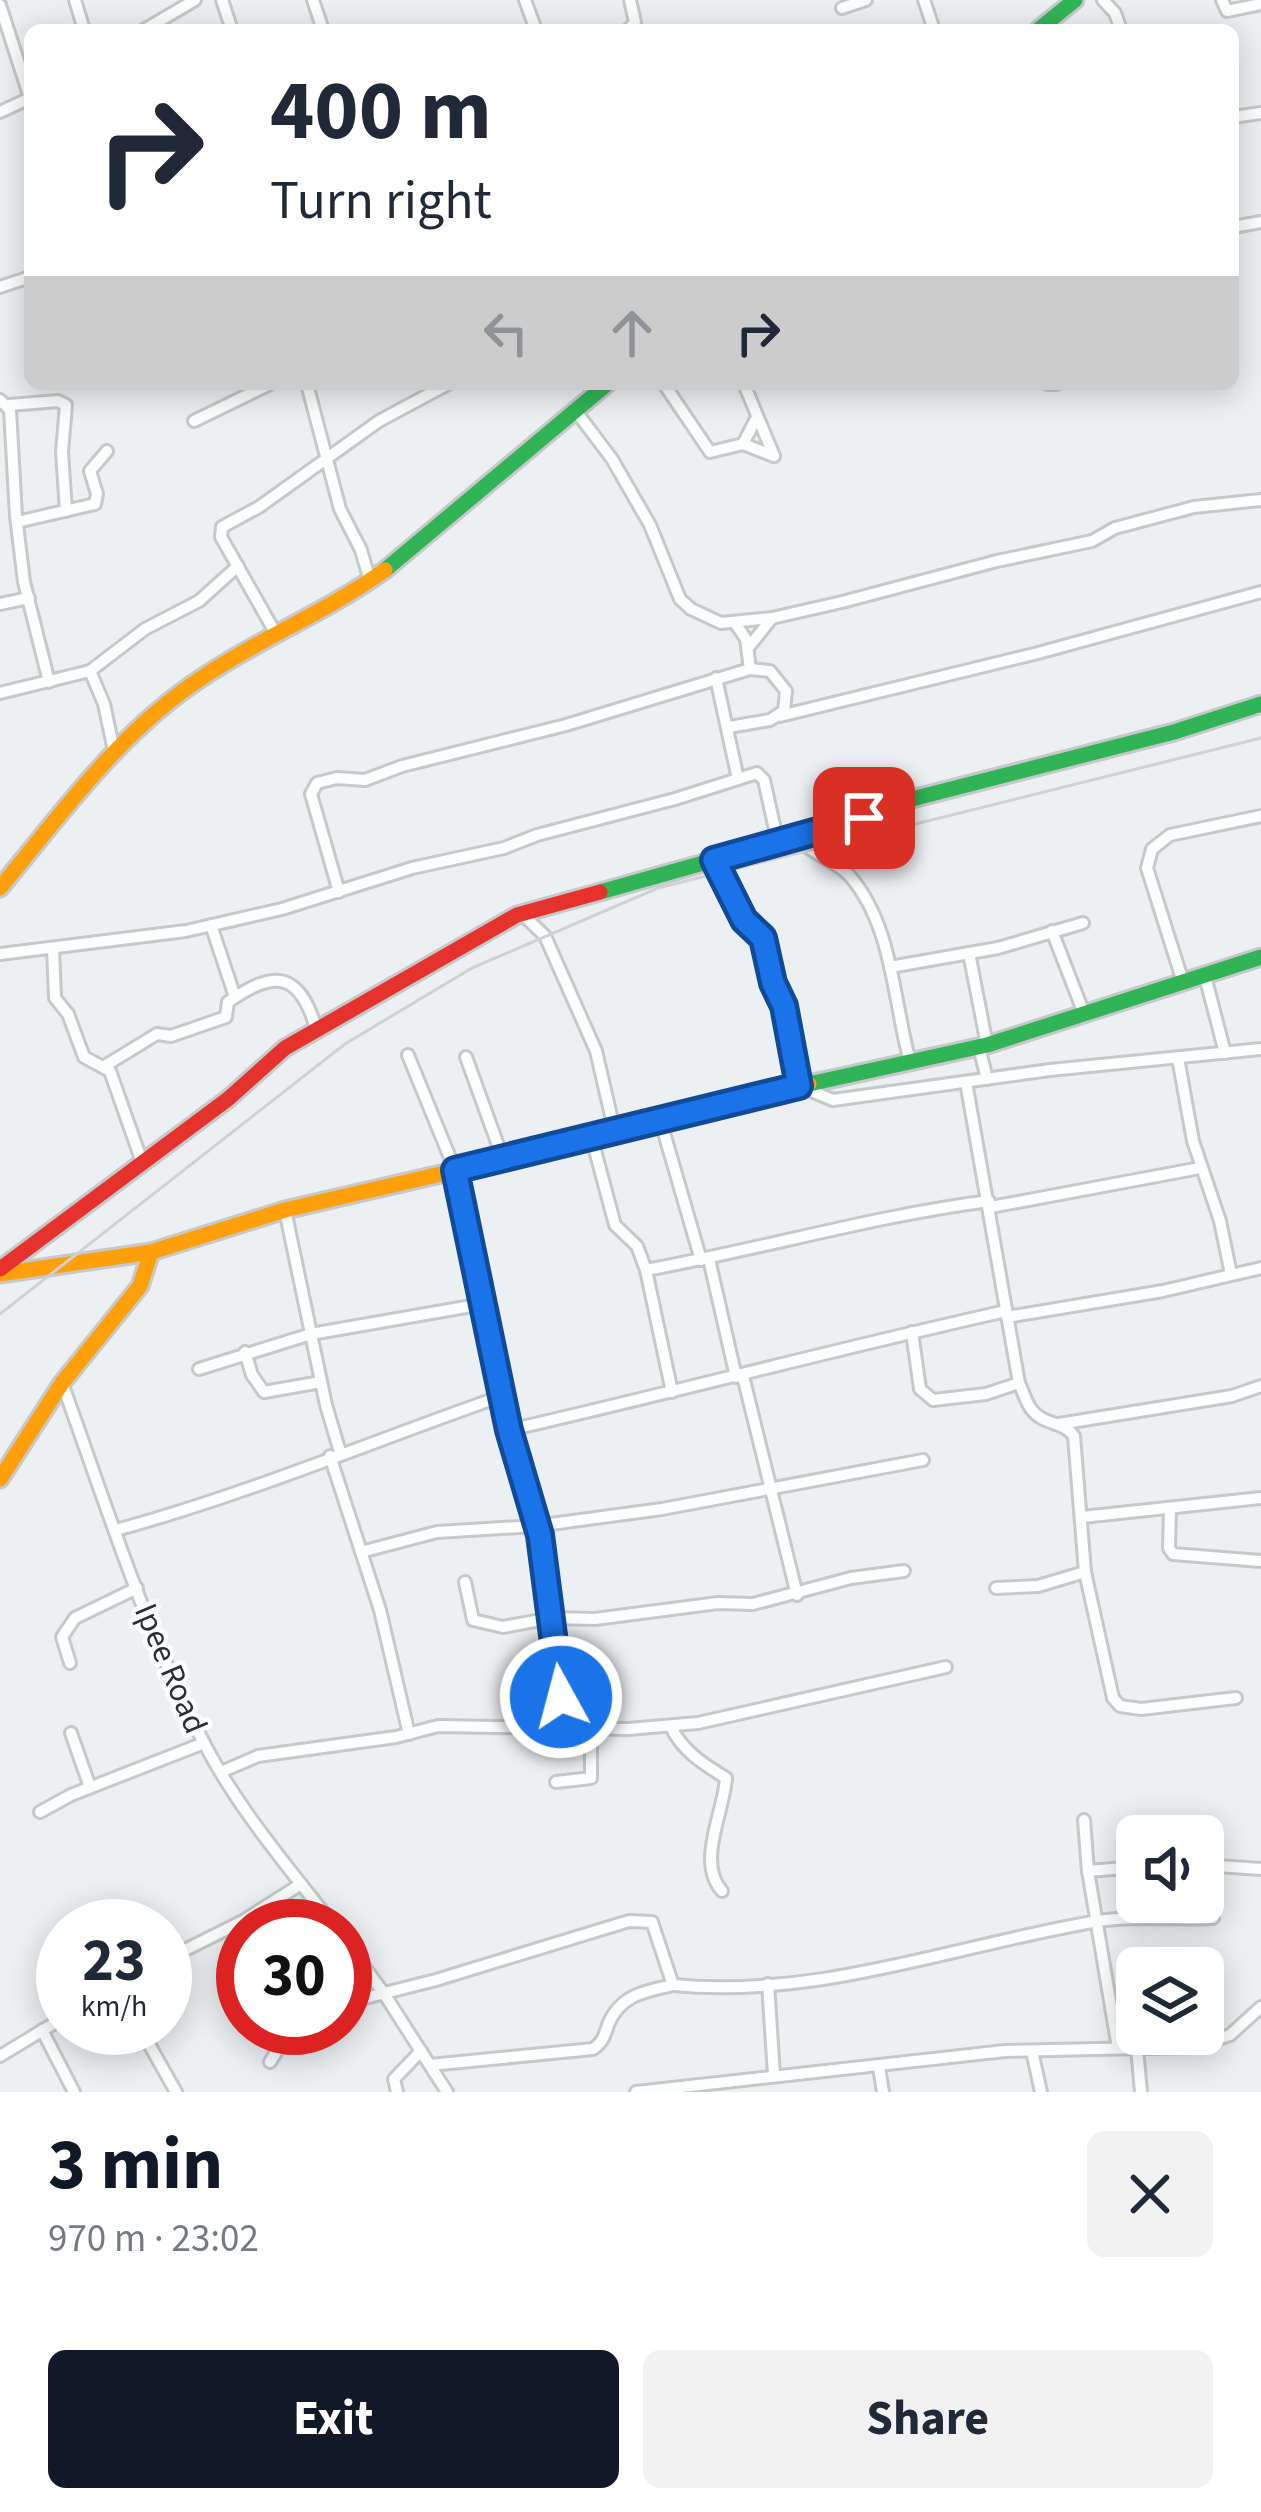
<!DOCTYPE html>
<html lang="en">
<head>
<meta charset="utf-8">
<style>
	:root { --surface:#fff; --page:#f2f2f3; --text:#1f2937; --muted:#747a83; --accent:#111827 }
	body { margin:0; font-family:"Source Sans 3",sans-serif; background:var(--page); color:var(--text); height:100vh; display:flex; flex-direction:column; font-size:45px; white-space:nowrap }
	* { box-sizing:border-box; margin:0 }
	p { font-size:39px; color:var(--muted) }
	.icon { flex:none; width:66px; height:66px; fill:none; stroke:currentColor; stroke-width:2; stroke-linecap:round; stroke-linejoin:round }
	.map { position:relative; height:2092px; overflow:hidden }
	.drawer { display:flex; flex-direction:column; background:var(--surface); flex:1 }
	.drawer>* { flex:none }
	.guide { position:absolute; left:24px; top:24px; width:1215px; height:366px; border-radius:18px; box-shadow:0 6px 30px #0003; background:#fff; color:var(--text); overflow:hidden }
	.fabs { position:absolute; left:1116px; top:1815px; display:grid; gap:24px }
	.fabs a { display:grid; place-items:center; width:108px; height:108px; border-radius:18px; background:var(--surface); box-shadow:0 6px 30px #0003; font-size:60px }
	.speed { position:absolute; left:36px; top:1899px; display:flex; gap:24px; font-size:60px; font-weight:700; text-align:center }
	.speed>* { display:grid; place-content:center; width:156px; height:156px; border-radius:50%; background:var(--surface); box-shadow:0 6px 30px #0003; line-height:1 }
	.speed small { font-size:30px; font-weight:400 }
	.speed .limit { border:18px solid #d22; background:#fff; color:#111 }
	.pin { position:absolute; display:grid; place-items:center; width:102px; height:102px; color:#fff; margin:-51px; border-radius:24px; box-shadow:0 6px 18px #0006 }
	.me { position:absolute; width:132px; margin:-66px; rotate:353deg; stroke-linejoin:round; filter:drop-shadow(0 0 9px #0008) }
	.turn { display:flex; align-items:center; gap:42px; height:252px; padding:0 48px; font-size:54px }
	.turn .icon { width:156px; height:156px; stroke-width:2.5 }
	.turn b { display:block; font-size:84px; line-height:102px }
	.lanes { display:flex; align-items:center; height:114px; padding:0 48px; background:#0003; justify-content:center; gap:60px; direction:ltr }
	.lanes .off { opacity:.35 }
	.round { display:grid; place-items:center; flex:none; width:126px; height:126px; border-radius:18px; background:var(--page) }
	.headline { display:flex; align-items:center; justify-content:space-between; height:204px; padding:0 48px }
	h1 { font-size:72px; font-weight:700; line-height:90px; color:var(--accent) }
	.primary-button { display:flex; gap:24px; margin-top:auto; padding:24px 48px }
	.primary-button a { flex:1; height:138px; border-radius:18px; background:var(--accent); color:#fff; font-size:48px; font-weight:700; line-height:138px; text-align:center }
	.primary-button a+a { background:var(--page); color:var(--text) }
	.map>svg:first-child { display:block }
</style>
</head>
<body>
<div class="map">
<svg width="1261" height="2092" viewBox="0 0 1261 2092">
	<rect width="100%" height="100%" fill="#edf0f3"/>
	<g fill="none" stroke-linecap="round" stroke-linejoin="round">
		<defs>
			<g id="street">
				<polyline points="75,0 84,30"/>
				<polyline points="222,0 232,30"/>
				<polyline points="313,0 323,30"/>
				<polyline points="525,0 536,30"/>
				<polyline points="924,0 934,30"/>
				<polyline points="1103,0 1115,13 1121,30"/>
				<polyline points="1222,0 1227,11 1261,4"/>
				<polyline points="0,5 30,98 0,112"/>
				<polyline points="842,8 866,0"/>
				<polyline points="144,30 195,0"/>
				<polyline points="628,30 635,22 630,0"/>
				<polyline points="1233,117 1261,113"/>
				<polyline points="1233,227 1261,222"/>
				<polyline points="0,287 30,277"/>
				<polyline points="307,384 340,509 361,550 370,581"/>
				<polyline points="664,384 710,452 743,444 756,419"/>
				<polyline points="744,384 774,456"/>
				<polyline points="1048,384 1056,384"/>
				<polyline points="0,400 10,410 16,516 24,582 49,682"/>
				<polyline points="9,405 58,401 66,405 62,452 66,511"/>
				<polyline points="575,410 612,459 650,525 680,599 691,609 721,623 772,618 842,602 997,561 1092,541 1115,528 1194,507 1261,500"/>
				<polyline points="194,421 270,384"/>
				<polyline points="743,444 774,456"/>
				<polyline points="17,522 95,504 97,494 90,471 107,451"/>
				<polyline points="0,604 29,598"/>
				<polyline points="735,623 746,639 750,669"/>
				<polyline points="276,634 221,537 222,527 259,507 379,421 448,384"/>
				<polyline points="748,648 772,618"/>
				<polyline points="90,671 145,629 199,601 238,566"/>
				<polyline points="716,678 738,779"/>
				<polyline points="0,693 90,671 104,704 114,751"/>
				<polyline points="780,716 1038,653 1261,592"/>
				<path d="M795,837C812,854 836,861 849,875C893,925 893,1000 910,1062"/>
				<polyline points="714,861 744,920 763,938 773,983 784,1006 799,1086 833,1100 1050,1070 1261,1049"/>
				<polyline points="339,892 311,794 317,783 337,778 365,780 402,766 566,725 750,669 770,671 786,691 784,711 770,720 729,727"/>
				<polyline points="522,914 545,936 596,1051 615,1133"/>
				<polyline points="211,925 235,997"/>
				<polyline points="1052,931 1085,1016"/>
				<polyline points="53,948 55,998 68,1014 84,1057 110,1071 142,1162"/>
				<polyline points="969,953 987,1045"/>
				<polyline points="0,954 186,931 282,909 412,868 504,848 537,835 675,799 757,773 764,780 778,843"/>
				<polyline points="890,967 998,948 1083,923"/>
				<polyline points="1205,976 1225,1053"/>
				<polyline points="1183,982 1147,868 1152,849 1170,835 1261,816"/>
				<polyline points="979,1047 987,1079"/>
				<polyline points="408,1055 455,1170 509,1430 540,1535 563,1725"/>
				<polyline points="466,1057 503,1159"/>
				<polyline points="1178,1058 1193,1141 1220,1221 1231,1274"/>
				<path d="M103,1067L157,1034L171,1036L226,1017L228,1002C275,969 299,972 316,1028"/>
				<path d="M966,1082L1019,1383C1023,1391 1026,1403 1032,1410C1043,1425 1063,1421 1074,1436L1085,1572L1113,1698L1120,1706L1141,1709L1236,1698"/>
				<polyline points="660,1119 701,1260"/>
				<polyline points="592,1139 615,1225 637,1246 646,1270 672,1392"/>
				<polyline points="991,1207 1200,1168"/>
				<polyline points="285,1210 326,1405 340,1452"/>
				<polyline points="709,1259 736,1377"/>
				<path d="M646,1270C761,1249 873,1216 989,1201"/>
				<polyline points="1007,1317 1163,1291 1261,1268"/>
				<polyline points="912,1332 920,1389 933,1400 986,1394 1019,1383"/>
				<polyline points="245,1352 252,1375 264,1392 321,1382"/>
				<polyline points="199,1369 311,1334 483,1304"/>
				<polyline points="743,1376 797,1595"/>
				<path d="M62,1383C106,1504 145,1631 205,1745C239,1810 289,1868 334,1926"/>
				<polyline points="1059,1424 1232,1396 1261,1386"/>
				<path d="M509,1430C675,1392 840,1348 1006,1311"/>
				<polyline points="330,1456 380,1610 409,1734"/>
				<polyline points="1170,1510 1169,1548 1173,1554 1261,1561"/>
				<polyline points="1082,1517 1261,1498"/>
				<path d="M116,1530C248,1494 373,1441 502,1396"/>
				<polyline points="361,1552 437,1532 536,1526 662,1509 923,1460"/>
				<polyline points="465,1582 473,1620 503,1627 551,1618 595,1619 718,1603 753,1604 851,1578 904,1571"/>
				<polyline points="996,1588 1038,1586 1085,1572"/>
				<polyline points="70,1663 62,1637 75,1618 137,1588"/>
				<path d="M671,1727C683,1752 705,1765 726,1778C724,1812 696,1862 722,1891"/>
				<polyline points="71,1733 90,1787"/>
				<polyline points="221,1772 258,1756 396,1737 438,1726 628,1729 698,1723 946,1667"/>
				<polyline points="556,1782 591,1778 591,1728"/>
				<polyline points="40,1812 71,1795 204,1743"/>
				<polyline points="1084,1820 1088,1871 1118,2048"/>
				<polyline points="1203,1865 1261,1869"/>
				<polyline points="1088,1871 1137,1867"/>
				<polyline points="345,1941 383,1992 447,2092"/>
				<polyline points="165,1960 243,1921 301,1884"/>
				<polyline points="768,1984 774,2075"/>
				<path d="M345,2003L436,1980L629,1921L652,1922L673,1985C817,1999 953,1946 1093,1922C1133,1915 1172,1920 1213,1918"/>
				<polyline points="140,2028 176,2092"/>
				<polyline points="42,2030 74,2092"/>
				<polyline points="1137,2048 1141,2092"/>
				<polyline points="1032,2051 1041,2092"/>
				<polyline points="0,2056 63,2018"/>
				<polyline points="270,2062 291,2028"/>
				<path d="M430,2065L593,2049C603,2042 604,2037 608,2025C620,1995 645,1991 673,1985"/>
				<polyline points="879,2067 883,2092"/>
				<polyline points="397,2092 394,2079 421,2051"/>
				<polyline points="636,2092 1005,2051 1192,2047 1230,2035 1261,2007"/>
			</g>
			<g id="fast">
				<polyline points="1038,30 1075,0"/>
				<polyline points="385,570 607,384"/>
				<polyline points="600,892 864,818 904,801 1174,732 1261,704"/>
				<polyline points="809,1084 987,1045 1261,957"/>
			</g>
			<g id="slow">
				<path d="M0,888C62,813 120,731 203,677C261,638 328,611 385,570"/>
				<polyline points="0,1274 151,1252 285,1210 592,1139 696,1108 809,1084"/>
				<polyline points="0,1479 62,1383 140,1286 151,1252"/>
			</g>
			<polyline id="jam" points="0,1269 228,1099 285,1048 517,915 600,892"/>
		</defs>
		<use href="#street" stroke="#c6c8ca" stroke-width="16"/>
		<use href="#fast" stroke="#c6c8ca" stroke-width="21"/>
		<use href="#slow" stroke="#c6c8ca" stroke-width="21"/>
		<use href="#jam" stroke="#c6c8ca" stroke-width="21"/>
		<use href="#street" stroke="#fcfdfd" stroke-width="10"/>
		<use href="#fast" stroke="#30b455" stroke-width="15"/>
		<use href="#slow" stroke="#ff9f0a" stroke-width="15"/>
		<use href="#jam" stroke="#e5322d" stroke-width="15"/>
		<polyline stroke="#d1d1d2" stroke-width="3" points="0,1314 345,1044 472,968 658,888 1261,738"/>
	</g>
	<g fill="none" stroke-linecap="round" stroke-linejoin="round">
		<defs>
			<polyline id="route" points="561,1697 540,1535 509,1430 455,1170 799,1086 784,1006 773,983 763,938 744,920 714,860 864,818"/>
		</defs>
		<use href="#route" stroke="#114b97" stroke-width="30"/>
		<use href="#route" stroke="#1a73e8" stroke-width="21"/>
	</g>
	<g text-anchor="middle" stroke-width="9" stroke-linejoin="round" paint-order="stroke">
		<g font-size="33" fill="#2d2e30" stroke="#fbfcff">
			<text transform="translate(172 1668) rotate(67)" y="12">Ipee Road</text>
		</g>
	</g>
</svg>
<div class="fabs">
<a><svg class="icon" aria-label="sound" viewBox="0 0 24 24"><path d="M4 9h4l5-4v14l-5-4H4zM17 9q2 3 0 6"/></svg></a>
<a><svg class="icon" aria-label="layers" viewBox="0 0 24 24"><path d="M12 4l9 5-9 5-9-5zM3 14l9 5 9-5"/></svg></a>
</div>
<div class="speed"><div>23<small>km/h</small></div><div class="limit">30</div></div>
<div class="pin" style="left:864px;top:818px;background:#d93025"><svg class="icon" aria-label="arrive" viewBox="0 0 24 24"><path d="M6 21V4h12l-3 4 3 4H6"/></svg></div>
<svg class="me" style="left:561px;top:1697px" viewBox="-20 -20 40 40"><circle r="17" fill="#1a73e8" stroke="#fff" stroke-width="3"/><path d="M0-11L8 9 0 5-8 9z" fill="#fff"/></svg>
<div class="guide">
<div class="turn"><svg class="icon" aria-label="right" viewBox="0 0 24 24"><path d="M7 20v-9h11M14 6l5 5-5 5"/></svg><div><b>400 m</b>Turn right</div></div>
<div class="lanes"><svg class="icon off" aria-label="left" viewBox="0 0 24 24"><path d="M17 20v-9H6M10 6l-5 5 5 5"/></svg><svg class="icon off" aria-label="ahead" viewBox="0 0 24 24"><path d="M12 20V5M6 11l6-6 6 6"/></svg><svg class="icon" aria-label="right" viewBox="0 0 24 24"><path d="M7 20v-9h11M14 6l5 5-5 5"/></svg></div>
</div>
</div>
<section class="drawer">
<div class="headline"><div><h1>3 min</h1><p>970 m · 23:02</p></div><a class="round"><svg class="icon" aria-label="close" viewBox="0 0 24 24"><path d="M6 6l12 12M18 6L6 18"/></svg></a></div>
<div class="primary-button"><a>Exit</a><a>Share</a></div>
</section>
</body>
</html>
